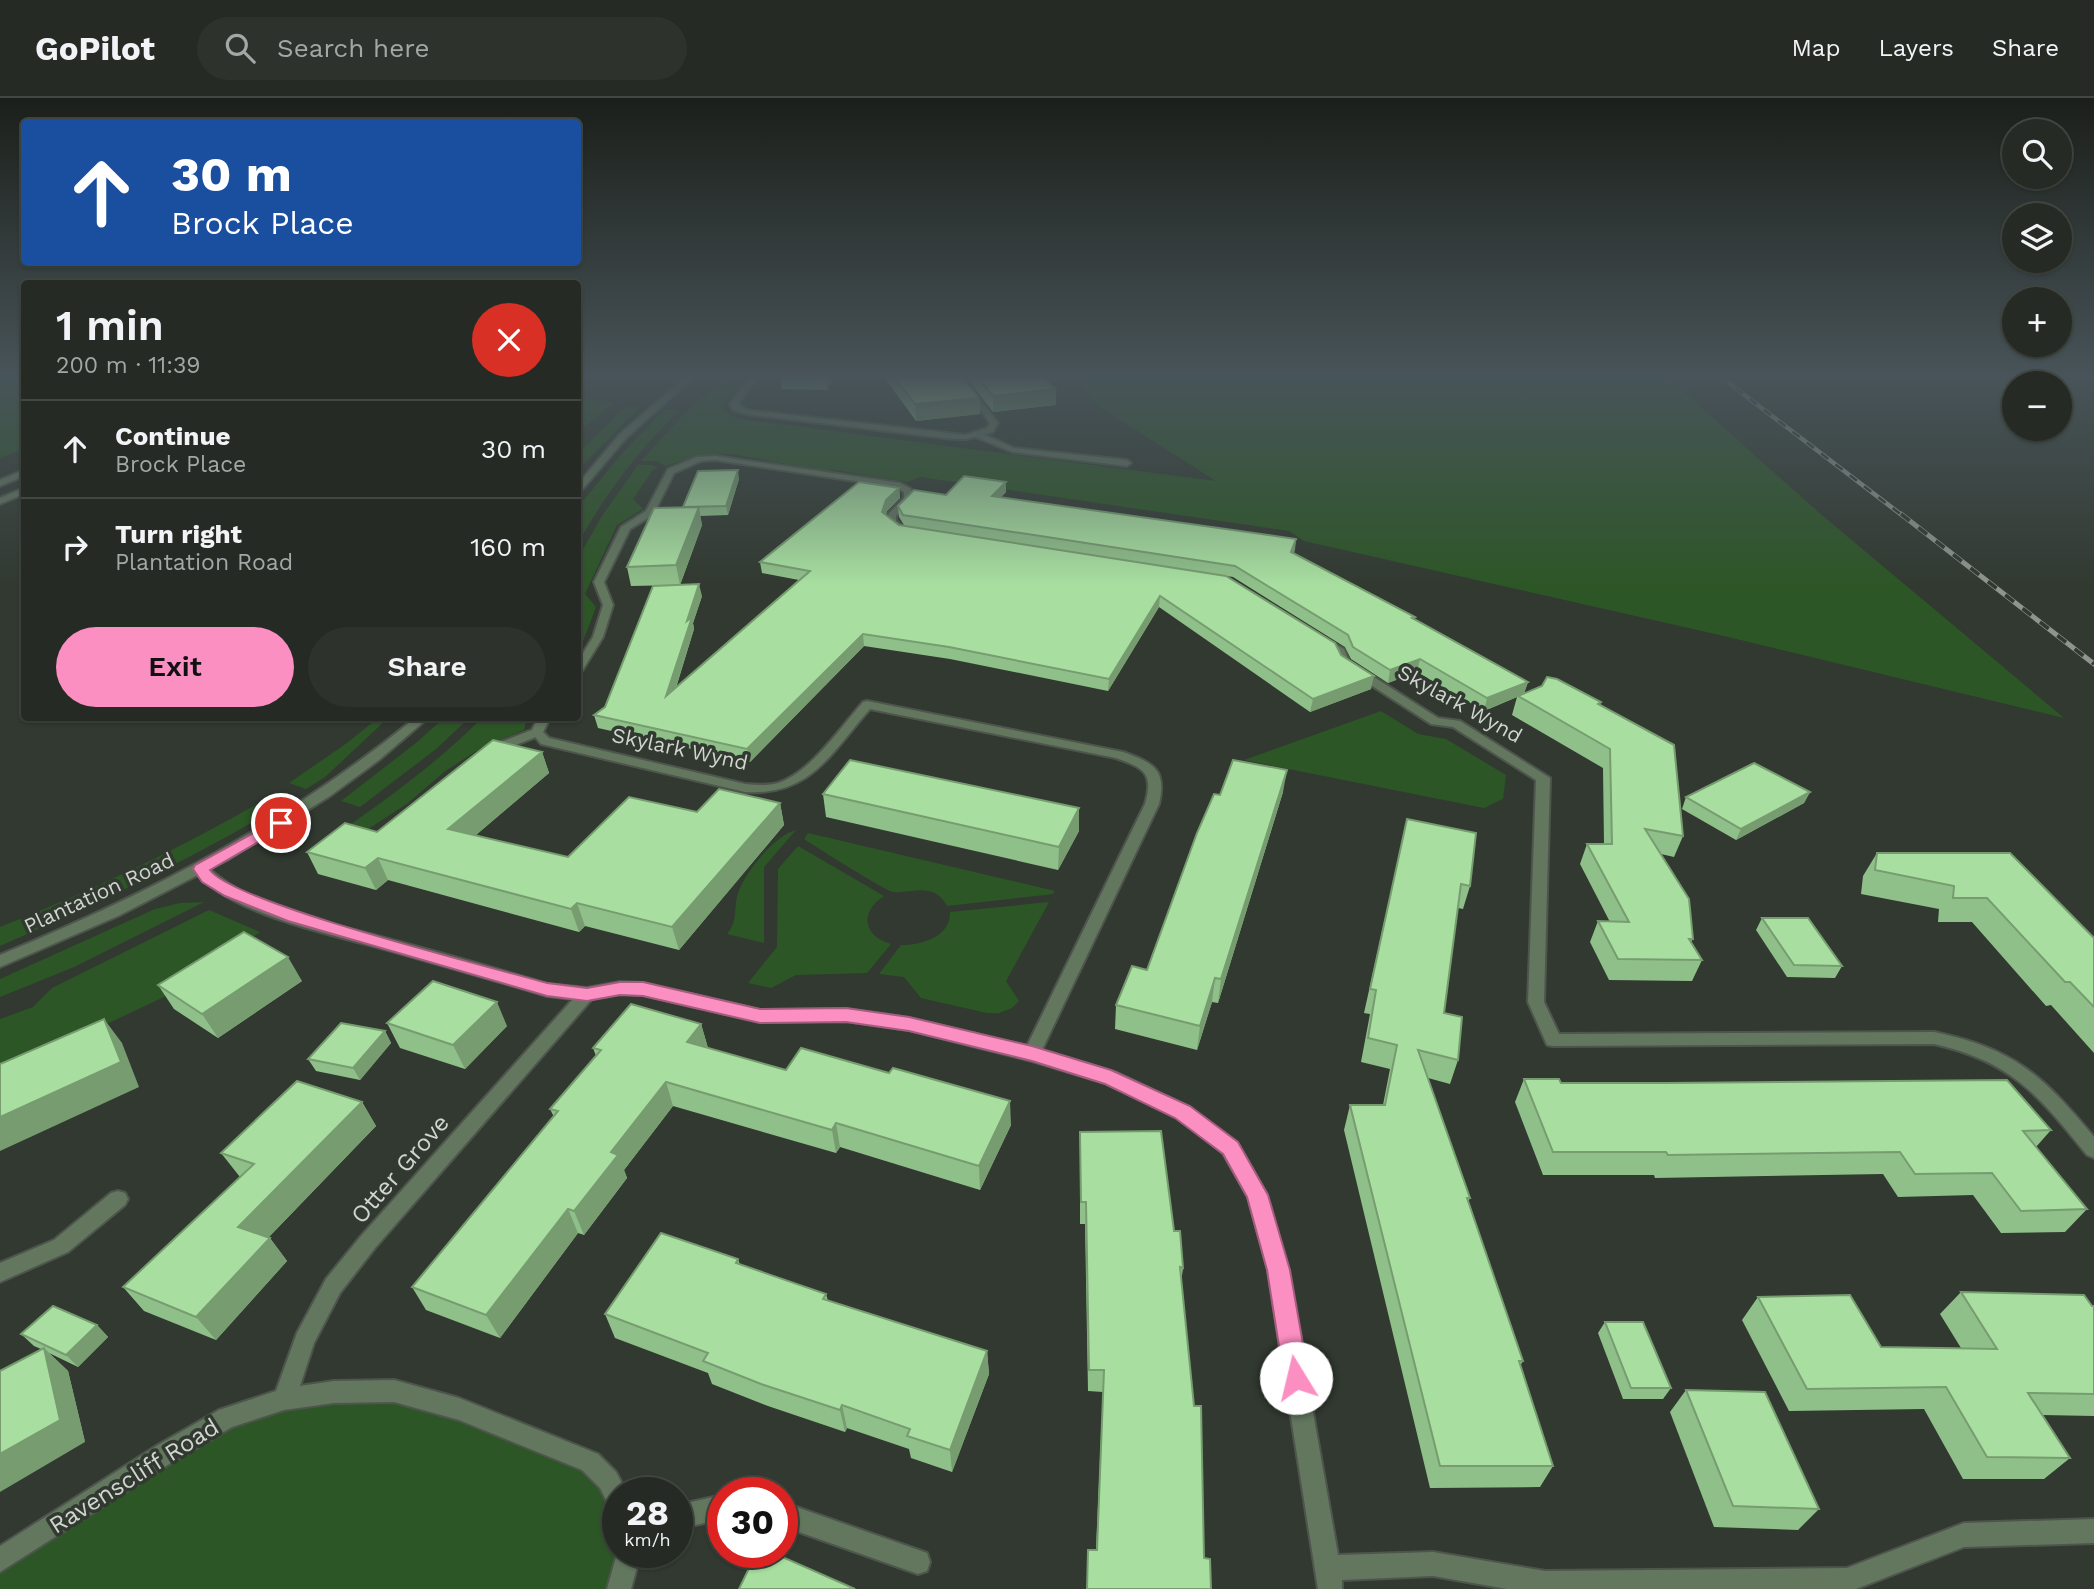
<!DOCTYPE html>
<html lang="en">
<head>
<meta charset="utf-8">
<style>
	:root { --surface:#252b24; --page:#2d332c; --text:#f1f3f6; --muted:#a3a7a6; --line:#424741; --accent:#fc8fc2 }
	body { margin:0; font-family:"Work Sans",sans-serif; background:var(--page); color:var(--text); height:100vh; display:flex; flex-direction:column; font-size:26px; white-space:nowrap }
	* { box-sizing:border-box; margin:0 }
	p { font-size:23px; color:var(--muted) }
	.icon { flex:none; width:38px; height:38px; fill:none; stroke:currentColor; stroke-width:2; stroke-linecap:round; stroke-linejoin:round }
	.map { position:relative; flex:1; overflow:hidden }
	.details { position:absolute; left:21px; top:182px; width:560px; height:441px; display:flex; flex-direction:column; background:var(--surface); border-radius:7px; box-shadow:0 2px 5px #0004,0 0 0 2px var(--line) }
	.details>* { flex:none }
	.top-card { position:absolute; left:21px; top:21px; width:560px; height:147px; border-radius:7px; box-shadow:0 2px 5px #0004,0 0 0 2px var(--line); background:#1a4fa0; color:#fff; overflow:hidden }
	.fabs { position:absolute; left:2002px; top:21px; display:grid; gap:14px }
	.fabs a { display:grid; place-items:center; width:70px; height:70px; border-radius:50%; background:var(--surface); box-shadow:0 2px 5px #0004,0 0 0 2px var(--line); font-size:35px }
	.speed { position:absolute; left:602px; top:1379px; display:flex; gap:14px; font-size:35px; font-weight:700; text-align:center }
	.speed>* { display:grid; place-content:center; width:91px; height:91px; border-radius:50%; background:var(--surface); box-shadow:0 2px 5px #0004,0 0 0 2px var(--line); line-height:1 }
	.speed small { font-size:18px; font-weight:400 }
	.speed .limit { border:10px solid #d22; background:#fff; color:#111 }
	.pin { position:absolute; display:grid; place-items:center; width:60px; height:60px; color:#fff; margin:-30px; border:4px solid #fff; border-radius:50%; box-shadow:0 2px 7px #0007 }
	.me { position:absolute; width:77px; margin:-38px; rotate:351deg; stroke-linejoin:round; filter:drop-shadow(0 0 5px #0008) }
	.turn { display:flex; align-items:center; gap:24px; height:147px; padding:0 35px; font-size:32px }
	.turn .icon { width:91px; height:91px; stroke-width:2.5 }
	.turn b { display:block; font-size:49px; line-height:60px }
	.round { display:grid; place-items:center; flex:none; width:74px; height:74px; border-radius:37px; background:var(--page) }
	.head { display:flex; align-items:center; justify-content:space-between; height:119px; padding:0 35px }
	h1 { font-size:42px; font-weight:600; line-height:52px }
	.button { display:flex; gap:14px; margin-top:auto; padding:14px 35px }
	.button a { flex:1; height:80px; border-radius:42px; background:var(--accent); color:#111; font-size:28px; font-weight:600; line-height:80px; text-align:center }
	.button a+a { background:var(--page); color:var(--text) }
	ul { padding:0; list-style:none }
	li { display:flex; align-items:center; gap:21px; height:98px; padding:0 35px; border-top:2px solid var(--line) }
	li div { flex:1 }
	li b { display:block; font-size:26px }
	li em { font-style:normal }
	header { display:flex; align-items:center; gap:42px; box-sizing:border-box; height:98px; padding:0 35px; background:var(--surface); border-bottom:2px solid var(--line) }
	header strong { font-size:33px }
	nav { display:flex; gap:38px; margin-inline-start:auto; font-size:24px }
	.search { width:490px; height:63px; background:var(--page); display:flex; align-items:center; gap:18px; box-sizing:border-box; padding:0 24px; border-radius:38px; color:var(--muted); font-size:26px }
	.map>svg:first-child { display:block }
</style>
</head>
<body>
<header>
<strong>GoPilot</strong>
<div class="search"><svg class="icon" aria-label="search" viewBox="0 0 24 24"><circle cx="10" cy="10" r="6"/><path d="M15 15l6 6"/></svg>Search here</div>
<nav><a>Map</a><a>Layers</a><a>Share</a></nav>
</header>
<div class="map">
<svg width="2094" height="1491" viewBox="0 0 2094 1491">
	<rect width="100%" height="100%" fill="#313930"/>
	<g fill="#2d5627">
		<polygon points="0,279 24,279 24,351 0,360"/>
		<polygon points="726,279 741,279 722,309 725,315 740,321 1216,383 1098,308 1073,279 1667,279 1823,418 2064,620 1724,538 1304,443 1289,433 920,379 908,384 834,372 824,373 731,356 703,357 665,368 657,363 641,363 686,314"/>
		<polygon points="578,300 614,305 585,328 578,327"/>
		<polygon points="625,309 640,309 578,372 578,355"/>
		<path d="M665,311L679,312C639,352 606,395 578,445V412L582,404L619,359Z"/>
		<polygon points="638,367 652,367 659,370 653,372 633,401 643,411 617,427 585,496 596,509 583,543 578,544 578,460 602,418"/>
		<polygon points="1381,613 1418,636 1446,641 1506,677 1503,701 1484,710 1244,662"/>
		<polygon points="378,620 388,620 325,679 306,691 289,685 347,645"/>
		<polygon points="444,620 469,620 436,651 360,709 341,703 416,645"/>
		<path d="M482,620H527L524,632L481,650L444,674L408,705L347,745L328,742C383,704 435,667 482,620Z"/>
		<path d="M273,697L290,702C197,759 100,804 0,848V829C94,792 185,748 273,697Z"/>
		<path d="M796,732L764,769V845L727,836C739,822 733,810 738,795C745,774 776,736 796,732Z"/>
		<path d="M808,735L1055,793L1053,796L947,808C933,783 912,796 893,794C886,793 816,749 804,741Z"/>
		<path d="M798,748L884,798C860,813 862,838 891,846L867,875L796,877L771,890L748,885L777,849L778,771Z"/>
		<polygon points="204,804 74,869 0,899 0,881 155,811 180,805"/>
		<path d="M1049,804L1006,883L1019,903L1012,910L999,915H987L921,900L904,879L879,876L901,847C921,847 951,839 950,814Z"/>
		<polygon points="209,812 260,834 164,899 0,976 0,921 33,909 52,890"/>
		<polygon points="394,1293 590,1364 618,1402 619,1491 0,1491 0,1462 227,1320"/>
	</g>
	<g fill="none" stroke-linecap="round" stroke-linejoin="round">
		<defs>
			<g id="service">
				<polygon points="973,334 979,334 1014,350 1127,362 1131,365 1127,368 1012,354 973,338"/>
				<polygon points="537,630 541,631 543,634 541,637 493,656 489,657 483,653 485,650"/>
				<polygon points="723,1397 723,1421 677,1431 677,1407"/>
				<polygon points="782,1404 927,1455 930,1464 927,1473 918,1476 782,1428"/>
			</g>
			<g id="minor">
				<polygon points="750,279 758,279 738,306 747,312 966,337 987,330 990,325 955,279 963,279 998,325 993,334 967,341 953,341 746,316 733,312 730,306"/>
				<polygon points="715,358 900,385 911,391 913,401 896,418 896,423 909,433 901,435 886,424 889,415 904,400 904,394 895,389 715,362 701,363 674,375 653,417 630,431 604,484 613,507 603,539 582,573 578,574 578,563 593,539 603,507 594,484 621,429 646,413 668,371 697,359"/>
				<path d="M1324,540L1344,551L1349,563L1402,597L1438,620L1460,623L1550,680L1544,904L1559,936L1934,934C2015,951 2042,977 2094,1039V1060L2087,1057C2039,998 2013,964 1934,946L1553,948L1547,947L1528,904L1536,682L1453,629L1431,626L1340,567L1335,555L1318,543Z"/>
				<path d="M867,603L1123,654C1154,665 1167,672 1159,706L1042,952L1117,975L1189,1009L1237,1045L1267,1097L1288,1172L1338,1457L1433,1454L1545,1473L1847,1470L1964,1425L2094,1421V1445L1964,1449L1856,1491H1507L1433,1478L1342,1482V1491H1318L1268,1172L1248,1099L1223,1055L1177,1019L1105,985L1032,963L909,932L846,923L760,924L643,897L620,896L592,901L375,1150L340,1195L314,1245L300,1288L334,1283L394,1282L459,1300L598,1356L616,1374L627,1395H618V1414L610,1410L600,1390L582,1372L459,1322L394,1304L334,1305L284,1312L232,1329L174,1363L0,1474V1448L158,1347L219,1312L276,1293L297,1235L326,1181L361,1138L573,901L547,898C494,882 441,867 388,852C335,837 226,816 194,771L196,768H206C250,810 320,822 377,838C434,853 491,869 547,886L587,890L620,884L643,885L760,912L846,911L909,920L1027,948L1145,706C1154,675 1144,670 1116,660L870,611C831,655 811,698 745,694L541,646L531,634L538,620H550L543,634L549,640L745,686C756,687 768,688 778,685C811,674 840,630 863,604Z"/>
				<polygon points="118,1093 125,1095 128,1101 125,1107 68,1154 0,1184 0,1165 54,1142 111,1095"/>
				<polygon points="618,1452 618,1454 641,1454 631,1491 607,1491"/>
			</g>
			<g id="tertiary">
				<polygon points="686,279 694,279 626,340 581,393 578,394 578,386 620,336"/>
				<polygon points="24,372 24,378 0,388 0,382"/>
				<polygon points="24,390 24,396 0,406 0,400"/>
				<path d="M415,620H428L379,662L330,698L227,762L118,818L0,869V857C154,793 285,726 415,620Z"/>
			</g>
		</defs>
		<use href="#service" stroke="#4e554d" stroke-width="4"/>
		<use href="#minor" stroke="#4e554d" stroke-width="4"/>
		<use href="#tertiary" stroke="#4e554d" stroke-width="4"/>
		<use href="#service" fill="#62775e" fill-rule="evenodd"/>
		<use href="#minor" fill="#62775e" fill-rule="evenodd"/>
		<use href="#tertiary" fill="#62775e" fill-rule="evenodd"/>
		<defs>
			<polyline id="rail-far1" points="1721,279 1903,418"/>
			<polyline id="rail" points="1901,416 2094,566"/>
		</defs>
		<use href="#rail-far1" stroke="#8f958e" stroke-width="4.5"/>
		<use href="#rail" stroke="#8f958e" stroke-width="5"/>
		<use href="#rail-far1" stroke="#313930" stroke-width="2.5" stroke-dasharray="9" stroke-linecap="butt"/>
		<use href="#rail" stroke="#313930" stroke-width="3.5" stroke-dasharray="11" stroke-linecap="butt"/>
	</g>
	<g fill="#90c08a">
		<polygon points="780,279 834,279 827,292 782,291"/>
		<polygon points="884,279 963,279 979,300 980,316 916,323"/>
		<polygon points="966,279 1043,279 1056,307 993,314"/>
		<polygon points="739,381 728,417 700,418 702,427 680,487 631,488 627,469 683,409"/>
		<polygon points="899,390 900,400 887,413 886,417 899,427 904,427 899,419 898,408 946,397 1006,394 1001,399 1296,441 1294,455 1528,584 1524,595 1601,604 1600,607 1683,738 1674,759 1661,756 1693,841 1691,844 1702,862 1692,883 1609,882 1590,844 1598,823 1610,824 1580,766 1587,746 1604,746 1603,670 1512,617 1517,599 1484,613 1417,574 1388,585 1351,561 1345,549 1233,479 1227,478 1341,557 1371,591 1310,614 1159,509 1108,593 950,561 864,548 750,664 598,630 594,617 605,609 702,498 693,525 694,531 676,590 799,482 762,475 760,464"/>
		<polygon points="542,654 549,675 476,737 568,759 697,714 780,705 784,727 679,852 585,828 579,834 388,782 376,792 318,776 307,754 377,734"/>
		<polygon points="1283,694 1218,905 1212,904 1197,952 1115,931 1116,907 1147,872 1220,697"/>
		<polygon points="1810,694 1804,705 1736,742 1682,711 1686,699"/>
		<polygon points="823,696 1079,710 1079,733 1058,772 826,719"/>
		<polygon points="1407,721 1470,788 1463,811 1458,810 1444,915 1458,962 1450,986 1428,980 1470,1100 1468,1104 1523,1263 1520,1268 1553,1368 1540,1389 1430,1390 1344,1032 1350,1007 1383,1007 1390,971 1361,964 1370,916 1364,915"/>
		<polygon points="1877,755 2094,840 2094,955 2051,907 2046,908 1972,824 1938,824 1939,811 1861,796 1863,778"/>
		<polygon points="1762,820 1842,868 1835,880 1787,879 1756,832"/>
		<polygon points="302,883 218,940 174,911 158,887"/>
		<polygon points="387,925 507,928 465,971 400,950"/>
		<polygon points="701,926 708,950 786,972 1011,1027 980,1092 840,1049 836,1055 673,1008 624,1072 627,1080 584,1137 578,1135 500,1240 426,1212 412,1189 554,1019 550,1011 596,958 593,950"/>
		<polygon points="385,933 391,945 360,982 316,973 308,961"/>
		<polygon points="1524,981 2051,1032 2036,1049 2087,1111 2065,1134 2001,1135 1973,1097 1898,1099 1883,1076 1655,1080 1654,1077 1543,1077 1515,1004"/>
		<polygon points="362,1004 376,1028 269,1139 287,1163 216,1242 144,1213 123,1189 240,1079 221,1055"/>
		<polygon points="1080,1034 1174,1133 1183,1170 1181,1185 1096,1452 1103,1294 1088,1293 1085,1126 1080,1126"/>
		<polygon points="738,1161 740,1167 826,1196 828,1203 987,1253 989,1276 952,1374 911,1360 909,1351 847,1330 845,1334 768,1308 712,1286 708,1275 615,1240 605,1216"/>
		<polygon points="1961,1194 2094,1208 2094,1318 2042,1317 2070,1360 2044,1381 1963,1381 1924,1311 1789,1313 1742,1222 1758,1199 1881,1249 1961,1250 1940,1216"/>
		<polygon points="1605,1224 1671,1290 1663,1301 1623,1301 1598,1235"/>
		<polygon points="97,1227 108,1239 78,1269 49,1255 68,1273 85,1344 41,1251 34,1248 21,1236"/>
		<polygon points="1686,1292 1819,1411 1798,1432 1714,1429 1670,1314"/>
	</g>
	<g fill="#769c70">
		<polygon points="826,279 834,279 827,292"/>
		<polygon points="1056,291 1056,307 993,314 993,298"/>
		<polygon points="979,300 980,316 916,323 915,306"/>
		<polygon points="738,372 739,381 728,417 726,408"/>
		<polygon points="1006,384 1006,394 992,409 992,398"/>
		<polygon points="899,390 900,400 887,413 883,425 882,414 886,402"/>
		<polygon points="699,409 702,427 680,487 676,467"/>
		<polygon points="1296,441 1295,452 1289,465 1291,454"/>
		<polygon points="699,486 702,498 693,525 694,531 669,611 666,598 687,523"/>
		<polygon points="1160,498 1159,509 1108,593 1109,581"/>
		<polygon points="863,536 864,548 750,664 747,651"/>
		<polygon points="1420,561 1417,574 1388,585 1390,572"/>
		<polygon points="1374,578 1371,591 1310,614 1313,601"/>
		<polygon points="1528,584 1524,596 1484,613 1487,600"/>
		<polygon points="542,654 549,675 457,753 448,731"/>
		<polygon points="1287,672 1283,694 1218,905 1221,881"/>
		<polygon points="1810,694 1804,705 1736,742 1741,731"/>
		<polygon points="780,705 784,727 679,852 672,829"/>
		<polygon points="1079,710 1079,733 1058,772 1059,749"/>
		<polygon points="378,760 388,782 376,792 365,770"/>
		<polygon points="577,805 585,828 579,834 571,811"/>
		<polygon points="288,859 302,883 218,940 202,916"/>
		<polygon points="1215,880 1212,904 1197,952 1200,928"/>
		<polygon points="497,904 507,928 465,971 453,947"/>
		<polygon points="104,921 122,945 139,989 0,1053 0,1019"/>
		<polygon points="701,926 708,950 687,944"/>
		<polygon points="385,933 391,945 360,982 353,970"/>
		<polygon points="666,984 673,1008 624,1072 627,1080 584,1137 574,1113 611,1054"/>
		<polygon points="1010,1003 1011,1027 980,1092 979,1068"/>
		<polygon points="362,1004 376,1028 256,1152 238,1129"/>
		<polygon points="836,1025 840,1049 836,1055 832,1032"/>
		<polygon points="568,1111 578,1135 500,1240 486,1217"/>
		<polygon points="270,1140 287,1163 216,1242 196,1219"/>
		<polygon points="97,1227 108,1239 78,1269 66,1257"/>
		<polygon points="44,1250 68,1273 85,1344 0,1394 0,1356"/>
		<polygon points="987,1253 989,1276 952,1374 950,1352"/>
		<polygon points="842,1307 847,1330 845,1334 840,1312"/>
	</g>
	<g fill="#a8dfa0" stroke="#769c70" stroke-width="2">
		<polygon points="894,279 963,279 979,300 915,306"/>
		<polygon points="977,279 1043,279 1056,291 993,298"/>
		<polygon points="738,372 726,408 683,409 698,373"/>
		<polygon points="964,378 1006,384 992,398 1296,441 1291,454 1415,519 1412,520 1528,584 1487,600 1420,561 1390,572 1353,549 1348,537 1235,468 903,417 898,408 914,392 946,397"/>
		<polygon points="859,384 899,390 886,402 882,414 899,427 1226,478 1335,545 1341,557 1374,578 1313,601 1160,498 1109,581 949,549 863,536 747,651 594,617 605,609 653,488 699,486 687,523 692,519 666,598 810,473 760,464"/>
		<polygon points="699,409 676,467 627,469 654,410"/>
		<polygon points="1547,579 1557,581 1601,604 1598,606 1674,647 1683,738 1645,731 1689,801 1693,841 1689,841 1702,862 1618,861 1598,823 1629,824 1587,746 1612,746 1610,651 1518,598 1542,588"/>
		<polygon points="493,642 542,654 448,731 568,759 629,699 697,714 719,691 780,705 672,829 577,805 571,811 378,760 365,770 307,754 345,725 377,734"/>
		<polygon points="850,662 1079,710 1059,749 823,696"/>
		<polygon points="1233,662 1287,672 1221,881 1215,880 1200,928 1116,907 1132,868 1147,872 1197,735 1214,696 1220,697"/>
		<polygon points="1754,665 1810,694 1741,731 1686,699"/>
		<polygon points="1407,721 1476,735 1470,788 1461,786 1444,915 1462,919 1458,962 1418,952 1470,1100 1467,1100 1523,1263 1519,1263 1553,1368 1440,1368 1350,1007 1385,1007 1397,947 1368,940 1376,892 1370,891"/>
		<polygon points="1877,755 2010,755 2094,840 2094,909 2070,884 2065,884 1987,800 1953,800 1954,788 1875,772"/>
		<polygon points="1762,820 1808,820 1842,868 1794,867"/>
		<polygon points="244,834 288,859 202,916 158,887"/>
		<polygon points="433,883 497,904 453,947 387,925"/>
		<polygon points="631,906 701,926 687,944 786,972 801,950 889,975 893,970 1010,1003 979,1068 836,1025 832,1032 666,984 611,1054 618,1057 574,1113 568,1111 486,1217 412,1189 558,1013 550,1011 601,952 593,950"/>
		<polygon points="104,921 121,964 0,1019 0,966"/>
		<polygon points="341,925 385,933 353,970 308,961"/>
		<polygon points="1524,981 1559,981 1561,985 1666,985 2007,982 2051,1032 2023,1033 2087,1111 2021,1113 1992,1075 1915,1076 1900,1054 1668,1057 1666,1054 1553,1054"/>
		<polygon points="297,983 362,1004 238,1129 270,1140 196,1219 123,1189 254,1066 221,1055"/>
		<polygon points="1161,1033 1174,1133 1180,1133 1183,1170 1180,1169 1194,1308 1201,1308 1204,1460 1210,1461 1211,1491 1087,1491 1088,1452 1097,1452 1104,1272 1089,1272 1086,1104 1081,1104 1080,1034"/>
		<polygon points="661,1135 738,1161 736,1165 826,1196 823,1201 987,1253 950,1352 907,1338 910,1331 842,1307 840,1312 761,1286 703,1263 708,1255 605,1216"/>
		<polygon points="1961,1194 2084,1197 2092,1208 2094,1208 2094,1296 2028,1295 2070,1360 1987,1359 1946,1289 1807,1291 1758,1199 1850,1197 1881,1249 1997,1251"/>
		<polygon points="53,1208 97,1227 66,1257 21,1236"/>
		<polygon points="1605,1224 1643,1224 1671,1290 1631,1290"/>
		<polygon points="44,1250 60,1322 0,1356 0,1273"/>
		<polygon points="1686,1292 1765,1294 1819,1411 1733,1408"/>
		<polygon points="757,1454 771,1454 855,1491 739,1491"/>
	</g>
	<linearGradient id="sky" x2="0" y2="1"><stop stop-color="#1b1f1a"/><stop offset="0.57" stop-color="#485459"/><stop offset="1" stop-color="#485459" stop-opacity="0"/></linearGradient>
	<rect width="2094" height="488" fill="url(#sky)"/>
	<path fill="#fc8fc2" stroke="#a45d7e" stroke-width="2" d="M281,720L286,721L288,725L286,728L210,772C233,805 494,870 547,885L587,890L620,884H643L760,911L846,910L909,919L1032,948L1111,972L1190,1008L1238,1044L1268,1097L1290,1172L1309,1280L1305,1289L1296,1293L1288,1289L1284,1280L1267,1172L1247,1099L1223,1056L1175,1020L1105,986L1032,963L909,933L846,924L760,925L643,898L620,897L587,903L547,898L288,823L225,798L202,784L193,771L195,767Z"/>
	<g text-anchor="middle" stroke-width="7" stroke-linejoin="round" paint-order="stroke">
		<g font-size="21" fill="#d0d5cf" stroke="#313930">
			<text transform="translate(1460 606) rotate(29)" y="7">Skylark Wynd</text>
			<text transform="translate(680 651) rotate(12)" y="7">Skylark Wynd</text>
			<text transform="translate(99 795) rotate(-25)" y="7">Plantation Road</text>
		</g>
		<g font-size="24" fill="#d0d5cf" stroke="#313930">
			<text transform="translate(400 1071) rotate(-49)" y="8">Otter Grove</text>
			<text transform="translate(134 1378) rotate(-32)" y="8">Ravenscliff Road</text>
		</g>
	</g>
</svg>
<div class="fabs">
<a><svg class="icon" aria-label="search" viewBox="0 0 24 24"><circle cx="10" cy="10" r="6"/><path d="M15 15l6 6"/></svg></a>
<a><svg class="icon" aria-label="layers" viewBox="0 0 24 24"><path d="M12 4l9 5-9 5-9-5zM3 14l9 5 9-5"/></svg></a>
<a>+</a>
<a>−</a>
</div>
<div class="speed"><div>28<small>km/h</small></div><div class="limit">30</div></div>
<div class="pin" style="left:281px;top:725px;background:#d93025"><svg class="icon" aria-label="arrive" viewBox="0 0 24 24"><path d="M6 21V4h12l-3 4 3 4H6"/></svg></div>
<svg class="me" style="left:1296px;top:1280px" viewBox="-20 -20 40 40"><circle r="19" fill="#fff"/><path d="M0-13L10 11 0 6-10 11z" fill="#fc8fc2"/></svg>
<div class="top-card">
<div class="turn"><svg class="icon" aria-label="ahead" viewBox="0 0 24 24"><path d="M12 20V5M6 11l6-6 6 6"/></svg><div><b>30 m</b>Brock Place</div></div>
</div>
<section class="details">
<div class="head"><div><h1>1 min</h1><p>200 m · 11:39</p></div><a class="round" style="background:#d93025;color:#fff"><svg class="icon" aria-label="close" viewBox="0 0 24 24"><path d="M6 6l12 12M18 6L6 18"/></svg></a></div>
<ul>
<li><svg class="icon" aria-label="ahead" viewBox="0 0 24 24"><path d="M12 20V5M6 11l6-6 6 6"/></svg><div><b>Continue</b><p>Brock Place</p></div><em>30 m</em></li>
<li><svg class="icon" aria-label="right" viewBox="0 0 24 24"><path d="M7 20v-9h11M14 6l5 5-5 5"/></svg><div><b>Turn right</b><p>Plantation Road</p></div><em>160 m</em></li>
</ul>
<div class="button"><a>Exit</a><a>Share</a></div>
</section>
</div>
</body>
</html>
